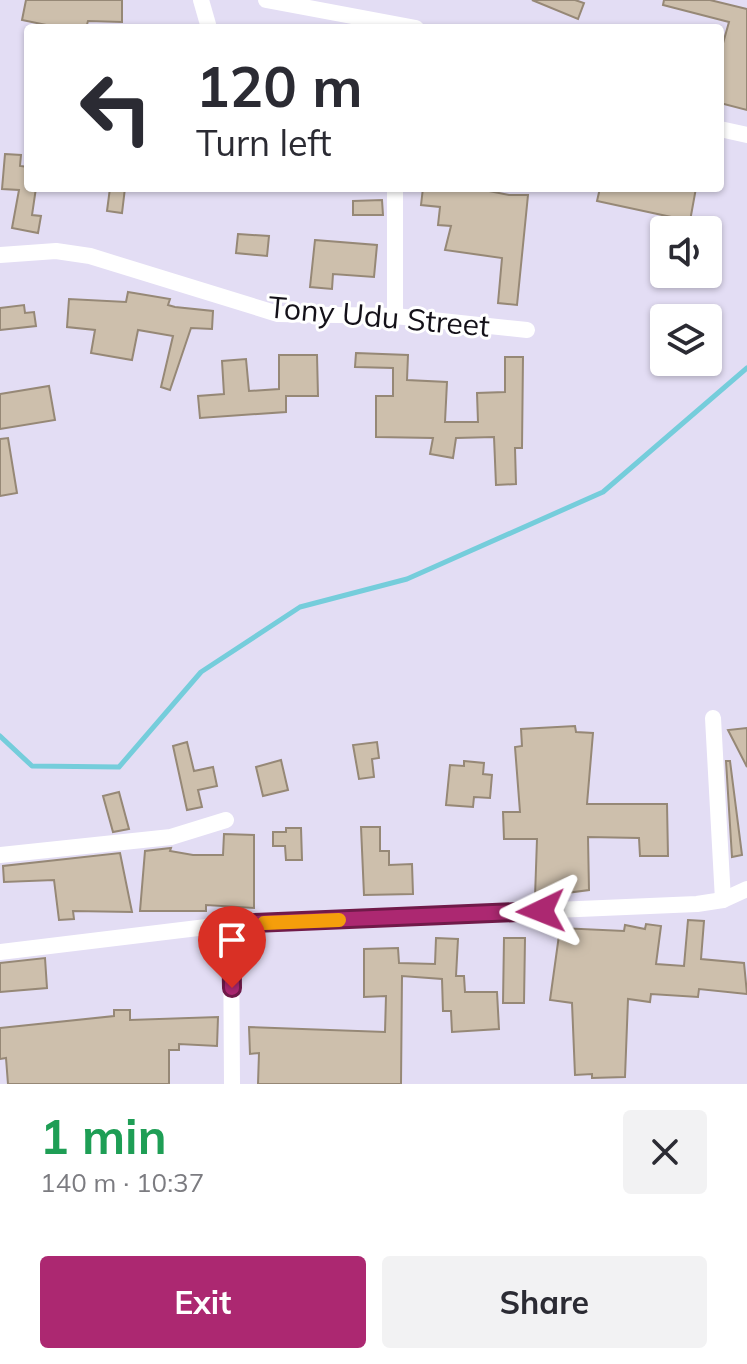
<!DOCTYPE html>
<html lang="en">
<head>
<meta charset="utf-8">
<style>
	:root { --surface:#fff; --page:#f2f2f3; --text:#2b2b33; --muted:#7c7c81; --accent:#ac2871 }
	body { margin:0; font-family:Mulish,sans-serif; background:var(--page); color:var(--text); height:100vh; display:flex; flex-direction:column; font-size:30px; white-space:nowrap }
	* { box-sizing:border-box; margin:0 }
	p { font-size:26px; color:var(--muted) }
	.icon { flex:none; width:44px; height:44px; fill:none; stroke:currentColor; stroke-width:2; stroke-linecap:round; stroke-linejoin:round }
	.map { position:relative; height:1084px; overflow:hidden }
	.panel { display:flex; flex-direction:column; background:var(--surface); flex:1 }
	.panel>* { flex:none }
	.banner { position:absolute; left:24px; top:24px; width:700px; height:168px; border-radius:8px; box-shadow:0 2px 6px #0004; background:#fff; color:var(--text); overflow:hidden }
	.fabs { position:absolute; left:650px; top:216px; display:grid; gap:16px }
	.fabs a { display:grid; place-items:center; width:72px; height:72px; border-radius:8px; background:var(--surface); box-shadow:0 2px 6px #0004; font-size:40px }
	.pin { position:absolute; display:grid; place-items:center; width:68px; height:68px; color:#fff; margin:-82px -34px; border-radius:50% 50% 50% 0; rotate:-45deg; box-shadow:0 0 8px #0007 }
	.pin .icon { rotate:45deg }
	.me { position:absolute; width:88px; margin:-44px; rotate:268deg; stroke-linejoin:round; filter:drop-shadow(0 0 6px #0008) }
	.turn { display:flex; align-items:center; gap:28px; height:168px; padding:0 40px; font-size:36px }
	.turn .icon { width:104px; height:104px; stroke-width:2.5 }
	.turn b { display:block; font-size:56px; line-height:68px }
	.round { display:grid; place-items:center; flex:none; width:84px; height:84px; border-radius:8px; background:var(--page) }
	.headline { display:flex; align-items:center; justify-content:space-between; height:136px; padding:0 40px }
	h1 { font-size:48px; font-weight:700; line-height:60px; color:#1e9e55 }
	.cta { display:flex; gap:16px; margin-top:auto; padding:16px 40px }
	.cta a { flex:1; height:92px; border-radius:8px; background:var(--accent); color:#fff; font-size:32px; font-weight:700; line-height:92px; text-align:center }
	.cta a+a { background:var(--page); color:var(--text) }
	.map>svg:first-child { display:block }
</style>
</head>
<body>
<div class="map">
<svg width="747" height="1084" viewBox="0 0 747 1084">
	<rect width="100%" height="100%" fill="#e3ddf4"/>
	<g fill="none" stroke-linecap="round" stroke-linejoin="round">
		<polyline stroke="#75cddb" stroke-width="5" points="0,736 32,766 119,767 201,672 300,607 407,579 603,492 747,368"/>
	</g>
	<g fill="#cdbfac" stroke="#968876" stroke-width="2">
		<polygon points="26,0 122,0 122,22 88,21 86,28 61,28 22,20"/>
		<polygon points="532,0 575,0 584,3 578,19"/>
		<polygon points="664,0 710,0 747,9 747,110 720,103 720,54 729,22 663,5"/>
		<polygon points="5,154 21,155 20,166 28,167 28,188 36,188 32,215 41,216 38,233 12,228 19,190 2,189"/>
		<polygon points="110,188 125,188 122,213 107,211"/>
		<polygon points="423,188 474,188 509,195 528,195 517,305 498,303 502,258 445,250 451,226 438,225 440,207 421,205"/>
		<polygon points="600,188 696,188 690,221 597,201"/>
		<polygon points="382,200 383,215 353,215 353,201"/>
		<polygon points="238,234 269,236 267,256 236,253"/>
		<polygon points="315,240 377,245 374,277 333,274 332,289 310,287"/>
		<polygon points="128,292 170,299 168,305 175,307 213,311 212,329 191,328 170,390 161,387 173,336 138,330 132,360 91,353 95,330 67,327 69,299 126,302"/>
		<polygon points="24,305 25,313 34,312 36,326 0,330 0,308"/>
		<polygon points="356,353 408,355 407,380 447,382 445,422 478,422 477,393 505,392 505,357 523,357 522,448 515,448 516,484 496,485 494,437 456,438 453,458 430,454 433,438 376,437 376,396 393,396 393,368 355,367"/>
		<polygon points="279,355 317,355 318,396 286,396 286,412 200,418 198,396 224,394 222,361 246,359 249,391 279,389"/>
		<polygon points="49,386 55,420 0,429 0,394"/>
		<polygon points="8,438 17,493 0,496 0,439"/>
		<polygon points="575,726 576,732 593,733 587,804 667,804 668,856 640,856 639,838 588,837 589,890 535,897 537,839 504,839 503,812 520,812 515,747 522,746 521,729"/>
		<polygon points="747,728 747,767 728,730"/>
		<polygon points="187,742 194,771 213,767 217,786 198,790 202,807 187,810 173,746"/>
		<polygon points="377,742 379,758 372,759 374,777 359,779 353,745"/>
		<polygon points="281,760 288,790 263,796 256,767"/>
		<polygon points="464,761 484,763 483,774 492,775 490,798 474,797 473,807 446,805 450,765 464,766"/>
		<polygon points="726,761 730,761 742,855 732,857"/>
		<polygon points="119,792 129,829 113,832 103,796"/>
		<polygon points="361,827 380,827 380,851 389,851 389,865 412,864 413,894 364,895"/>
		<polygon points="286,828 301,828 302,860 286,860 285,846 273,846 273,832 286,832"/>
		<polygon points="224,834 254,835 254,908 206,905 206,911 140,911 145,851 171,848 170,851 193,855 223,855"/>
		<polygon points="120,853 132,912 73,911 74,919 59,920 54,880 4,882 3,866"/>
		<polygon points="688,920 704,921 701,959 744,963 747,994 699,989 698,997 651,994 650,1002 628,999 625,1077 592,1078 592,1074 575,1075 572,1003 550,1000 560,928 624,931 625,925 645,929 646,924 661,926 656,964 684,966"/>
		<polygon points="436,938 458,939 456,976 464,976 465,992 497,992 499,1029 452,1032 451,1011 443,1011 442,979 402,976 401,1084 258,1084 259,1053 250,1054 249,1027 385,1032 386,996 364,997 364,949 398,948 399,963 435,964"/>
		<polygon points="504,938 525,938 524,1003 503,1003"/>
		<polygon points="45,958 47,988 0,992 0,963"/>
		<polygon points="114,1010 130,1010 130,1020 218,1017 217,1046 179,1044 179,1050 169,1050 169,1084 8,1084 6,1058 0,1059 0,1028 114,1016"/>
	</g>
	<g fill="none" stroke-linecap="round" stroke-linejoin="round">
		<g stroke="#fff" stroke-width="16">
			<polyline points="201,0 209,28"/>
			<polyline points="266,0 416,28"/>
			<polyline points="720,129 747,135"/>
			<polyline points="395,188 395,316"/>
			<polyline points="0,255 56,251 90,256 278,314 395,316 527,330"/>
			<polyline points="713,718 723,900"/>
			<polyline points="0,855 171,837 226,820"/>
			<polyline points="231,924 232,1084"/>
			<polyline points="0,952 231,924 697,904 723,900 747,889"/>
		</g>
	</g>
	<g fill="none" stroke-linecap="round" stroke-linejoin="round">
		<defs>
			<polyline id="route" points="232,988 231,924 541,911"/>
		</defs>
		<use href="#route" stroke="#701a49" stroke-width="20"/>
		<use href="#route" stroke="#ac2871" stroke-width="14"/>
		<polyline stroke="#f59e0b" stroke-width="14" points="264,923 339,920"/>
	</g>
	<g text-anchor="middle" stroke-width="6" stroke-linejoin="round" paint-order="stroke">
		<g font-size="30" fill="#141119" stroke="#fff">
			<text transform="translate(379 317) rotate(5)" y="10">Tony Udu Street</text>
		</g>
	</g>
</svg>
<div class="fabs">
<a><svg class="icon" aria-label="sound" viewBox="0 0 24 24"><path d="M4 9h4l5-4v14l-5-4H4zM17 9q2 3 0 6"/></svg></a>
<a><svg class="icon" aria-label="layers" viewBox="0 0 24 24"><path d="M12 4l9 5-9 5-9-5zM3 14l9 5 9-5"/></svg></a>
</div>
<div class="pin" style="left:232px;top:988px;background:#d93025"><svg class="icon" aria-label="arrive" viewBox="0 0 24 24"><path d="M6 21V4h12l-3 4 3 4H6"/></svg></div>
<svg class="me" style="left:541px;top:911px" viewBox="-20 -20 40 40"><path d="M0-17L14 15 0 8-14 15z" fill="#ac2871" stroke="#fff" stroke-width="4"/></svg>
<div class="banner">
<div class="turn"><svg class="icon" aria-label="left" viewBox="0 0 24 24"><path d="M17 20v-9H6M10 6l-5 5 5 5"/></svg><div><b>120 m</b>Turn left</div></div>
</div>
</div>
<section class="panel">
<div class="headline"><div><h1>1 min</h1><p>140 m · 10:37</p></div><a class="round"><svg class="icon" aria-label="close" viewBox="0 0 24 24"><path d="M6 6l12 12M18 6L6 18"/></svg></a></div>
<div class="cta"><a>Exit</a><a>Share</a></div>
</section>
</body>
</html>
